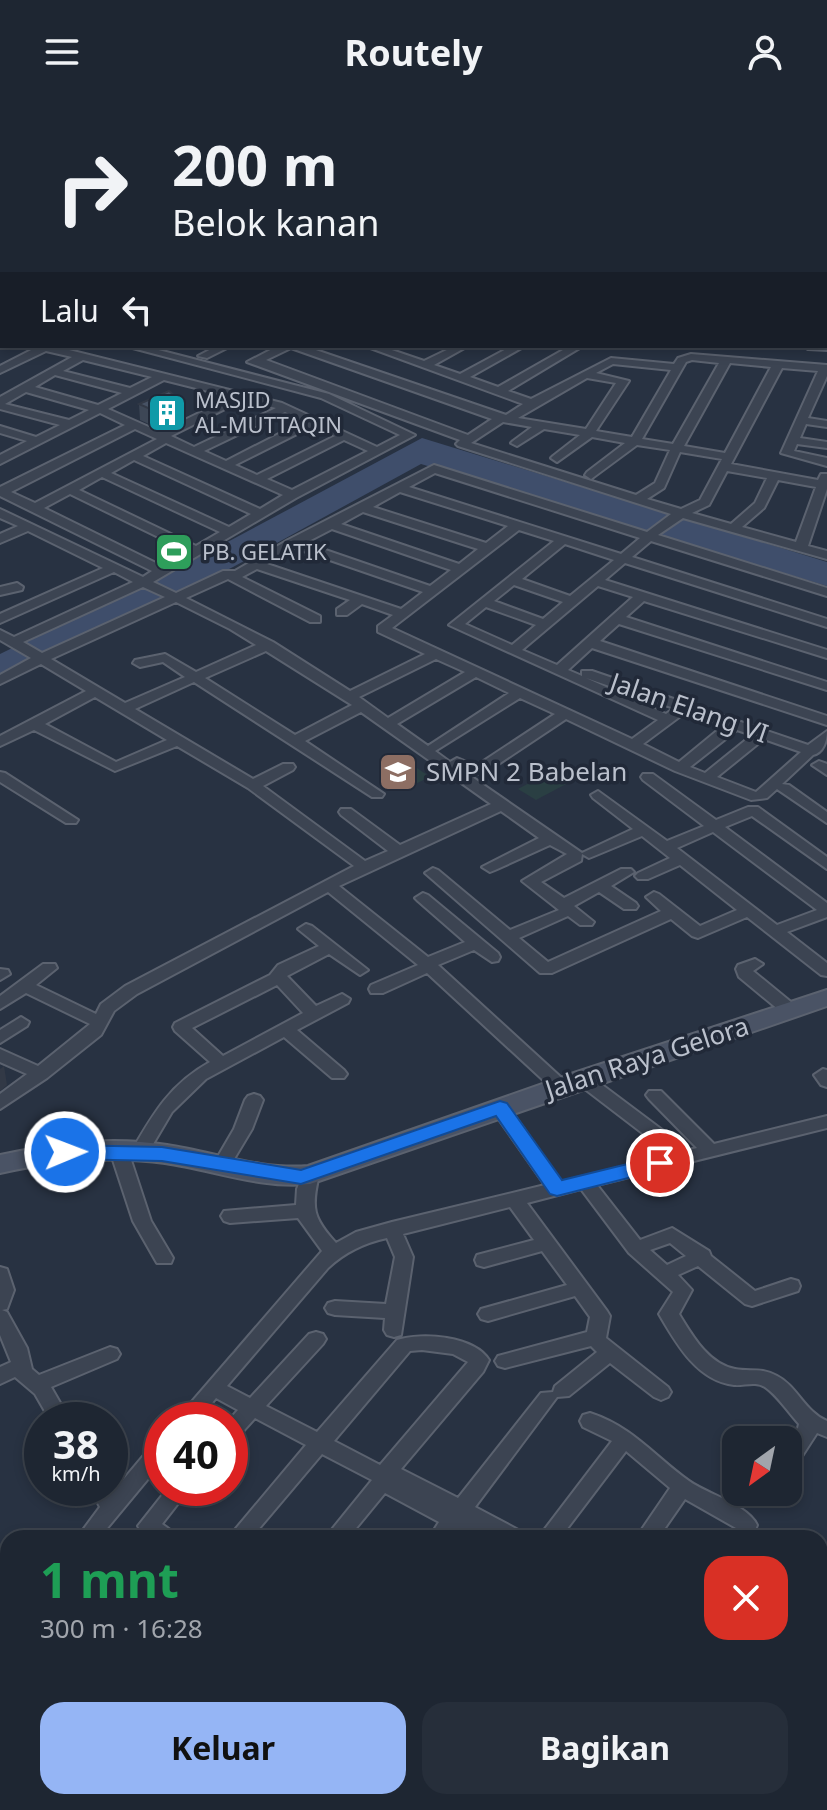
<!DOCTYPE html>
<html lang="id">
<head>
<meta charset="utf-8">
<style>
	:root { --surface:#1e2632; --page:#262e3a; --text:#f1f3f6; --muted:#a1a5ac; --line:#3c434d; --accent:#95b5f5 }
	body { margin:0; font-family:"Noto Sans",sans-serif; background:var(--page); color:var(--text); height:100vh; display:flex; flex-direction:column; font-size:30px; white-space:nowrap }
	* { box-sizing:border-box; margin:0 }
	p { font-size:26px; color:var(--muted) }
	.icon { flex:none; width:44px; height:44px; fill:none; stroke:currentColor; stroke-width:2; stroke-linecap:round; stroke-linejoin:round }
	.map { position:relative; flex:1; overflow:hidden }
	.side { position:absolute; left:0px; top:1426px; width:828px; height:280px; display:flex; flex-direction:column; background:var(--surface); border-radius:24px 24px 0 0; box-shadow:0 4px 12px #0003,0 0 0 2px var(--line) }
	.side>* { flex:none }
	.banner { position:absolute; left:0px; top:0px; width:828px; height:244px; box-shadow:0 4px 12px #0003,0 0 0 2px var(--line); background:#1e2632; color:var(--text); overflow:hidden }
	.needle { width:52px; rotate:213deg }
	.controls { position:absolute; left:722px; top:1322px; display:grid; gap:16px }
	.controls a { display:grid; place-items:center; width:80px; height:80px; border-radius:16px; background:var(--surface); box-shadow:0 4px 12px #0003,0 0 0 2px var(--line); font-size:40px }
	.speed { position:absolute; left:24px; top:1298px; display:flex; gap:16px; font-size:40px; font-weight:700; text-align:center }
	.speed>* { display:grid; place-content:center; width:104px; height:104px; border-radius:50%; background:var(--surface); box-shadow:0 4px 12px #0003,0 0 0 2px var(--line); line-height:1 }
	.speed small { font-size:20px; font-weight:400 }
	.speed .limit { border:12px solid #d22; background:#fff; color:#111 }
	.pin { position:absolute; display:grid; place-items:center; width:68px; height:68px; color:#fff; margin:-34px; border:4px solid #fff; border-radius:50%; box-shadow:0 2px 8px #0007 }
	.me { position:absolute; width:88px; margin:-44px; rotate:89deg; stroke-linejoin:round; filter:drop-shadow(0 0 6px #0008) }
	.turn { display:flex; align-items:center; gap:28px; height:168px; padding:0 40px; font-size:36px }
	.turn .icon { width:104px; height:104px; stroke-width:2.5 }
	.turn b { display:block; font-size:56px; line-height:68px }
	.then { display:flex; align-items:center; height:76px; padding:0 40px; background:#0003; gap:16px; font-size:30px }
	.round { display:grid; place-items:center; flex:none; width:84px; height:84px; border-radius:24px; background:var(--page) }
	.summary { display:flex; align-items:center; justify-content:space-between; height:136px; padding:0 40px }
	h1 { font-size:48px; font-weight:700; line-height:60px; color:#1e9e55 }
	.action { display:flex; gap:16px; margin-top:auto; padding:16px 40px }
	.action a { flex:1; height:92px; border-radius:24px; background:var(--accent); color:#111; font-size:32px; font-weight:700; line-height:92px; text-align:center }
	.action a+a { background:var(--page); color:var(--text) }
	header { display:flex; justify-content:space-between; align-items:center; height:104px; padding:0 40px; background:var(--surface); font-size:36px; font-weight:700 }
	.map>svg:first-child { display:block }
</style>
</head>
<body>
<header><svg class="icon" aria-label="menu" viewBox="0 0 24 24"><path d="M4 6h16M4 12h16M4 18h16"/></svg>Routely<svg class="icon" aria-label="person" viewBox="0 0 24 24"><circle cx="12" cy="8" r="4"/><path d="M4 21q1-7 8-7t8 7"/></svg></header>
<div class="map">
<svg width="827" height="1706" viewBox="0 0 827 1706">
	<rect width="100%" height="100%" fill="#283242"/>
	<g fill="#2a3f43">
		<polygon points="395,649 430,673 413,681 379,657"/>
		<polygon points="550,668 568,679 536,696 518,685"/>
	</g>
	<polygon fill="#3f4e6b" points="422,334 827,458 827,482 421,360 233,463 0,579 0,550 207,449"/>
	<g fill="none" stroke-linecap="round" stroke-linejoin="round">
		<g fill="#3f4e6b" fill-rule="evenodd">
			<polygon points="700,0 717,0 699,2"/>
			<rect x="0" y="118" width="2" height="10"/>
		</g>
		<defs>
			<g id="street">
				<polygon points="51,0 62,0 63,2 52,2"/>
				<polygon points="306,0 324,0 322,2"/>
				<polygon points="388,0 395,0 397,2 386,2"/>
				<rect x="826" y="73" width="1" height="11"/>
				<polygon points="0,86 2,87 2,94 0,93"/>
				<rect x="826" y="95" width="1" height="6"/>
				<rect x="826" y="109" width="1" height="6"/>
				<rect x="826" y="123" width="1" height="6"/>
				<rect x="826" y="138" width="1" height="6"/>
				<rect x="0" y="142" width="2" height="6"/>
				<rect x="826" y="154" width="1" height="6"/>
				<polygon points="0,162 2,162 0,169"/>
				<rect x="826" y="170" width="1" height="6"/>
				<polygon points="0,182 2,182 0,189"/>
				<rect x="826" y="186" width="1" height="6"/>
				<rect x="826" y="202" width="1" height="6"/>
				<polygon points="826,240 827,246 808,245 803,242 826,242"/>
				<path d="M39,242H53L282,299L377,343L400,331L321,294L125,242H143L329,290L415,331L296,394L153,478L176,489L223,467H235L288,436L434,361L647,428L671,410L458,342L456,340L460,336L247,258L278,242H304L506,311L523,300L365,242H380L424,257L455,242H468L434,261L460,270L512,242H525L470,273L498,283L570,242H583L508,287L531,295L611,254L674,260L678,254L691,250L827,261V272L808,314L827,317V323L806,320L800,334L827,338V344L797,340L794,347L827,354V362L781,349L818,267L782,264L731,360L818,376L821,370H827V385L808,442L827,447V455L683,414L658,431L827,484V492L651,437L632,453L827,515V523L625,459L605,476L827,546V554L644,497L626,513L827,578V586L619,520L600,537L827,612V621L592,544L568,566L582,572V567H592L808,641L827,627C827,637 823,649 813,651L782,680L789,681L827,708V719L777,685L767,694L751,696L675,667L566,615L485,669L469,671L582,749L633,725L593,694L591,691L598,687L667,737L704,722L643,676L641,673L643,670H653L716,716L748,703H758L827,753V765L752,712L725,723L827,799V813L787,828L827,859V872L821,871L747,813L698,834L692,832L671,815L552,869H540L425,769L433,764L438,766L510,826L559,806L522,777L567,750L550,741L495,766L490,768L482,763L539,734L501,707L339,782L428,853L465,838L418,797L415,794L423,789L428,791L498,849L500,853L498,857L492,858L474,846L438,861L566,978L569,982L566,986H554L427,869L383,889H371L369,885L371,881L418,861L328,788L137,890L114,907L101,931L47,974L0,1005V990L27,970L0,958V945L38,962L90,920L26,889L0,905V892L43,860H55L57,864L36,881L96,910L101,900L125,882L354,762L248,684L177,642L115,667L34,626L0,642V632L86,587L41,560L0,580V571L31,554L0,536V526L14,533L133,478L114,468L0,519V510L103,464L28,427L0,439V430L18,422L0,414V405L143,473L152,467L0,392V383L125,321L100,309L0,360V351L27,337L0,329V322L36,333L60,321L0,305V293L72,253L46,247L0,269V262ZM291,244L492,315L468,331L266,256ZM83,256L152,273L130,284L63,267ZM692,256L719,259L673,340L642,335L686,258ZM730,259L771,263L725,349L684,342ZM613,260L671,266L632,333L596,327L629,277L596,269ZM55,271L122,289L98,301L35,283ZM587,274L616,279L586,325L518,314ZM164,276L232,293L160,328L108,305ZM26,288L89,306L69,316L5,300ZM243,296L276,304L194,343L171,332ZM285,308L304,317L226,357L204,347ZM503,318L532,323L513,337L511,339L517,342L544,325L580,331L553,352L551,354L557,358L592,333L625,339L587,368L585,371L591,375L637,341L670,346L655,379L636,391L471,339ZM313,322L335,332L257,371L235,361ZM135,325L157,335L35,399L11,388ZM344,336L368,347L292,386L267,375ZM166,339L283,391L260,405L143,352ZM680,348L722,355L700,396L681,405L647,395L664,384ZM134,356L251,410L229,423L111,369ZM727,367L767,374L755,399L731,420L692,409L709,401ZM435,369L640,434L621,450L409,383ZM102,373L220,428L196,442L79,386ZM778,376L816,383L796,438L742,423L764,404ZM400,388L508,422L486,439L373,403ZM70,390L187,447L162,462L44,404ZM363,408L478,445L459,460L341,420ZM332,425L451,466L430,482L305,439ZM519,426L554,437L449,521L658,616L632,635L392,524ZM565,440L614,456L570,492L522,475ZM295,444L423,488L401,505L267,460ZM257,465L350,496L337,505V511H347L362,500L393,511L378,522V528L425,550L350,587L273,538L186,494L228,475L310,518H320V512L242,473ZM514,481L563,498L543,515L494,497ZM598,482L633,493L557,561L522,546ZM143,483L165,493L42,549L23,538ZM176,498L230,525L256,541L196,568L165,550L135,556L133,559L140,563L163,558L185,573L125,599L51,555ZM486,503L536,521L512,541L465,520ZM266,547L344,596L352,601L295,631L205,574ZM436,555L465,568L388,614L359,593ZM476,573L509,589L428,642L397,620ZM586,574L674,604L666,610ZM194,578L372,693H382L384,690L305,637L361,608L491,700L400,741L351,705H341L339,708L341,711L388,747L365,757L263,682L293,666L295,663L293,660H283L253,675L135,605ZM95,593L167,636L116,658L45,620ZM520,594L555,610L476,662L457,654L450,658L435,647ZM686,608L724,621L679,658L643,640ZM737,626L752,631L705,669L690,663ZM764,635L801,648L756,688L717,673ZM713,728L817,806L777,821L677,744ZM642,732L670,754L638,769L635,772L638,775H648L680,761L737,806L700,822L659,790L654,788L646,793L661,807L548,858L519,834L568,812L580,821H592L594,818L574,802L599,788L624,805H636L638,802L636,799L611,782L634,768L631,765H621L564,794L541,778L581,757L582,750L589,754L594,752Z"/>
				<polygon points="217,242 231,242 207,254 198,252"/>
				<polygon points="17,479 23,483 22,486 0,491 0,483"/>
				<polygon points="819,657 827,660 827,671 812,661"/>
				<polygon points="0,668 5,669 78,716 76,719 66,719 0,678"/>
				<path d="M306,820L312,822L368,866L360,871L329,850L287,872L316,902L342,890L350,895L348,899L297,926L344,966L347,970L344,974H332L284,933L206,975L172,1008L146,1052H134L131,1048C153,1010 170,980 210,958L175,927L173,923L175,919L270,871L278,861L319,842L298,825ZM277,881L303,909L223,952L192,924Z"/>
				<polygon points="755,855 763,860 753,867 797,903 799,907 797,911 785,911 739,873 736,865 738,861"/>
				<polygon points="0,865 8,866 10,870 0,876"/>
				<polygon points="21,913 29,918 27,922 0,939 0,926"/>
				<polygon points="823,965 827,966 827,983 821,981 814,971"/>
				<path d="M583,969L589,971L689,1046L697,1044L649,995L646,991L649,987H661L714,1040L827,1012V1024L597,1081L640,1136L672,1124L709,1147L711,1152L755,1187L791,1175L798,1177L800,1182L798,1187L752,1202L745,1200L698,1162L678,1171L692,1186L679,1210C692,1231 708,1260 735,1265C750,1268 761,1263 777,1272C797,1282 805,1308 827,1317V1333L817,1329L795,1363L788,1365V1341L797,1328L799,1320C789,1309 777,1291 765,1283C755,1277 744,1282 734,1281C697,1277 676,1239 659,1210L673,1188L629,1149L581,1085L527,1099L607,1207L610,1212L606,1234L668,1283L671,1288L668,1293L661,1296L654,1293L610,1259L569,1292L557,1293L475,1403L522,1428L525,1434H470L457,1427L451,1434H429L439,1418L385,1389L348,1434H325L372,1376L322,1350L251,1434H228L306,1341L255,1314L237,1334L230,1336L229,1316L238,1306L216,1294L198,1316H176L322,1147L298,1114L230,1119L224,1117L221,1112L224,1107L296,1101L297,1085L304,1067H316L319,1071C311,1104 313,1114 336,1139L356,1128L392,1118L545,1081L491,1004L494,1000H506L561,1078L671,1051L577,979L574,975L577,971ZM510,1103L534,1136L477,1151L475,1156L477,1161L484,1163L542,1147L567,1181L481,1205L478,1210L481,1215L488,1217L575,1192L590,1213L587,1228L498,1252L495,1257L498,1262L505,1264L591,1242L597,1248L555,1282L553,1288L541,1289L458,1394L401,1365L483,1268L489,1256C474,1232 422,1228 397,1236L317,1328L266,1302L323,1240L326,1235L323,1230L316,1228L309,1230L250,1294L227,1282L328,1164C345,1148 364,1139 387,1134L395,1153L386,1200L335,1197L328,1199L325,1204L328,1209L335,1211L385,1214L384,1226L387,1231L394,1233L401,1231L413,1153L403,1130ZM670,1139L686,1152L667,1161L650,1146ZM422,1246L453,1250L468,1258L380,1361L334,1337L410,1247Z"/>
				<polygon points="254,990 260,992 263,996 252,1025 228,1065 216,1065 213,1061 234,1025 245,996 248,992"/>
				<polygon points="119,1041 125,1043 128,1047 151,1117 173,1154 171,1159 157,1159 133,1117 110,1047 113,1043"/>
				<polygon points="0,1163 7,1165 14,1186 7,1205 2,1206 7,1208 27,1244 32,1265 39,1271 110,1243 117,1245 120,1250 117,1255 51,1283 70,1316 50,1316 35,1290 15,1273 0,1280 0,1263 11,1258 0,1231"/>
				<path d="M590,1309C633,1323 654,1352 689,1377C707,1390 748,1401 757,1421L752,1434H732L736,1424L685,1395L658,1434H636L670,1384L626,1347L560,1434H538L612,1337L583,1323L580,1317L583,1311Z"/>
				<polygon points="162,1336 162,1358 99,1434 77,1434 100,1403 90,1384 110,1383 113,1388 155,1338"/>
				<path d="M168,1384H190L162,1420L173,1428L176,1434C161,1434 145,1438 138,1422Z"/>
				<polygon points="8,1523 8,1545 0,1548 0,1526"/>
				<polygon points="8,1574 8,1598 0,1601 0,1577"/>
				<polygon points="820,1592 827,1595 827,1615 820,1612"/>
				<polygon points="0,1624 8,1627 8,1651 0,1648"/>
				<polygon points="3,1650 8,1652 8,1698 36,1698 35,1706 0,1706 0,1651"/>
				<polygon points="172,1698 198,1698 194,1706 168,1706"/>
				<polygon points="434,1698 467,1698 472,1706 439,1706"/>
				<polygon points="614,1698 647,1698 652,1706 619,1706"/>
				<polygon points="676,1698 701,1698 697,1706 672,1706"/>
			</g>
			<path id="secondary" d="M827,886V902L310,1080C260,1085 213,1066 165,1059C109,1051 54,1057 0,1069V1051C55,1039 111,1032 167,1041C214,1048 260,1066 308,1062L574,969Z"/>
		</defs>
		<use href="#street" stroke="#5b626f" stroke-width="4"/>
		<use href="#secondary" stroke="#5b626f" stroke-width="4"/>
		<use href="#street" fill="#3c4452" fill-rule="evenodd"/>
		<use href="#secondary" fill="#4a5365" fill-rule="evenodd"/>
	</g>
	<polygon fill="#3d4756" points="139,300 183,313 160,325 140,316"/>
	<g fill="#323946">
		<polygon points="182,298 183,313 160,325 159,309"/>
		<polygon points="4,962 7,981 0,987 0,965"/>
	</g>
	<polygon fill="#475264" stroke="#323946" stroke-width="2" points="169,287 182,298 159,309 139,300"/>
	<polygon fill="#1a73e8" stroke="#114b97" stroke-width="2" points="500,997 507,999 562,1076 660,1052 671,1059 660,1066 557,1092 550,1090 496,1012 301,1080 162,1057 65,1055 55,1048 65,1041 162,1043 301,1066"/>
	<defs>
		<symbol id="building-square" viewBox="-11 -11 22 22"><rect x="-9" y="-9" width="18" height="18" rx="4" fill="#0f9aa8" stroke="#212938"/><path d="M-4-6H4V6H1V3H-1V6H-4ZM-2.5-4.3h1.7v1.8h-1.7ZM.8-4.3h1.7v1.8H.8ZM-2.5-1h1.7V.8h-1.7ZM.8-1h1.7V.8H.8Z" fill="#fff"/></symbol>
		<symbol id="stadium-square" viewBox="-11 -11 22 22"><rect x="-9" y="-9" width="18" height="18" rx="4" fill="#2e9e5b" stroke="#212938"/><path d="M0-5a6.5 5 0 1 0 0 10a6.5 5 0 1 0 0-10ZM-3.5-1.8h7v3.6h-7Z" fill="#fff"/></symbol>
		<symbol id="school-square" viewBox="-11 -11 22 22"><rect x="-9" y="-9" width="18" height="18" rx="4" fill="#8d6e63" stroke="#212938"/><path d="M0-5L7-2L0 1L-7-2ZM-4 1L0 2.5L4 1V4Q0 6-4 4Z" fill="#fff"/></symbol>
	</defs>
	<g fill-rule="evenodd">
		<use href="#building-square" x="145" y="287" width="44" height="44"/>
		<use href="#stadium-square" x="152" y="426" width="44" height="44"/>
		<use href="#school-square" x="376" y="646" width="44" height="44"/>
	</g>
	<g text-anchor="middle" stroke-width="7" stroke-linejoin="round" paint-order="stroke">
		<g font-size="22" fill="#bac0cc" stroke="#212938" text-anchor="start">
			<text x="195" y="304">MASJID<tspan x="195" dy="25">AL-MUTTAQIN</tspan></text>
			<text x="202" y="456">PB. GELATIK</text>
		</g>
		<g font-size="26" fill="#bac0cc" stroke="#212938">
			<text transform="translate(689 604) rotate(19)" y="9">Jalan Elang VI</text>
			<text transform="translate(647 954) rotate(-18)" y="9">Jalan Raya Gelora</text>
		</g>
		<g font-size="26" fill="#bac0cc" stroke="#212938" text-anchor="start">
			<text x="426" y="677">SMPN 2 Babelan</text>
		</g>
	</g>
</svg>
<div class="controls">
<a><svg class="needle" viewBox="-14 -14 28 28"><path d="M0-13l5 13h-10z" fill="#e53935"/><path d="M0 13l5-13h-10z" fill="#a1a5ac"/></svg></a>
</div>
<div class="speed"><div>38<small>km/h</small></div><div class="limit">40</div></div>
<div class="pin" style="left:660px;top:1059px;background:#d93025"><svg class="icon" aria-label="arrive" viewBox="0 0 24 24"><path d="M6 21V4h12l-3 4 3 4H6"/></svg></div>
<svg class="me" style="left:65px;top:1048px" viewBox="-20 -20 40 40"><circle r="17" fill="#1a73e8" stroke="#fff" stroke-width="3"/><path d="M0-11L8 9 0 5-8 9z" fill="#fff"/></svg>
<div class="banner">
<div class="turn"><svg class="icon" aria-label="right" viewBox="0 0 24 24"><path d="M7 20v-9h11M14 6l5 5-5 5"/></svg><div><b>200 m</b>Belok kanan</div></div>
<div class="then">Lalu<svg class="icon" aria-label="left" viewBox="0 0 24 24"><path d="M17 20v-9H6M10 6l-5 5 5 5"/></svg></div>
</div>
<section class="side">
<div class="summary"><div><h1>1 mnt</h1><p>300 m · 16:28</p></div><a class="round" style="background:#d93025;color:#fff"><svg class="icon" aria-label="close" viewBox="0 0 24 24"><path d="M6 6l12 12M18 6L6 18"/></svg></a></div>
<div class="action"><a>Keluar</a><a>Bagikan</a></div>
</section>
</div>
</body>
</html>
